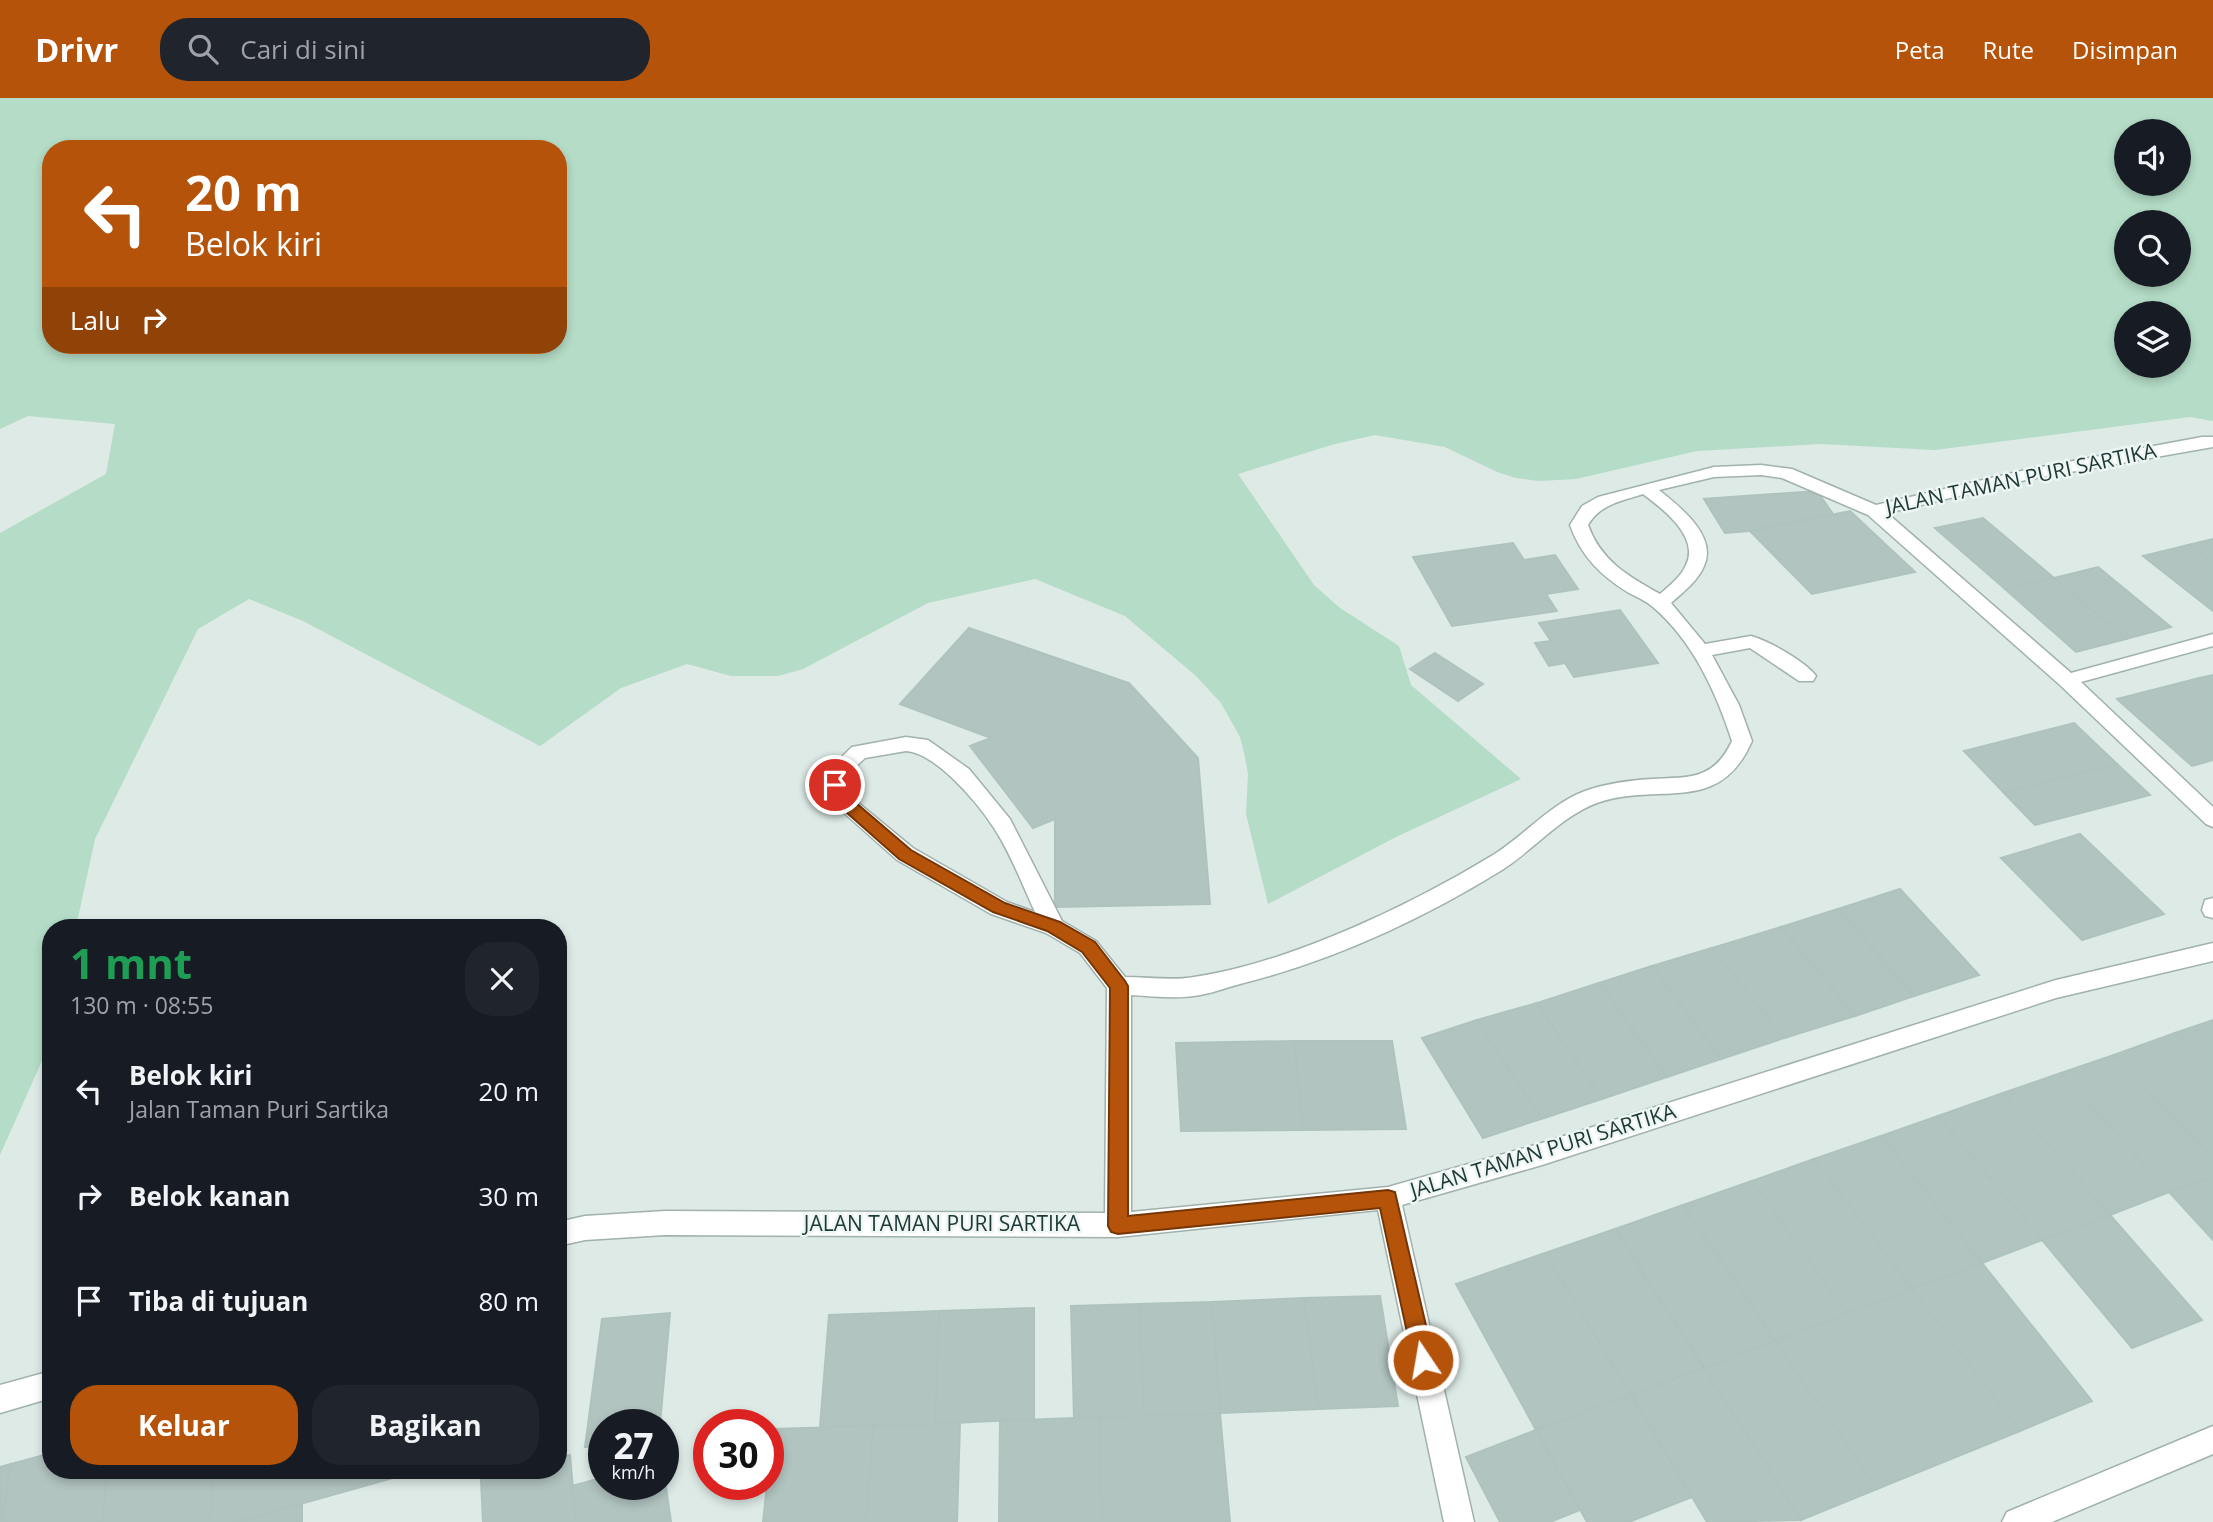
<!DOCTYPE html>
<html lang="id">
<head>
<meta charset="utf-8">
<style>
	:root { --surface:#171b24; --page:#20242c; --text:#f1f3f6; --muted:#9ea1a6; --accent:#b45309 }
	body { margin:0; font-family:"Open Sans",sans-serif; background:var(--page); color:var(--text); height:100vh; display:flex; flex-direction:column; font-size:26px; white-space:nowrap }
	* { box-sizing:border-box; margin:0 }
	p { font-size:23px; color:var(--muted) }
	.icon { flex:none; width:38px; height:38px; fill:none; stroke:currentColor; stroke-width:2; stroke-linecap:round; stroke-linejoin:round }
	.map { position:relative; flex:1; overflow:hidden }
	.side { position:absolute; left:42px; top:821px; width:525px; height:560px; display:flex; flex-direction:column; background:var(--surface); border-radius:28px; box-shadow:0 4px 10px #0003 }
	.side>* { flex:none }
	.banner { position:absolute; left:42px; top:42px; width:525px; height:214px; border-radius:28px; box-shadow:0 4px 10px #0003; background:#b45309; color:#fff; overflow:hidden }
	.buttons { position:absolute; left:2114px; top:21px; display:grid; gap:14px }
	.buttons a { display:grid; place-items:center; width:77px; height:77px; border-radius:50%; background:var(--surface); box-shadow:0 4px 10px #0003; font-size:35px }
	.speed { position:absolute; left:588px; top:1311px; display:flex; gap:14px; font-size:35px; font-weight:700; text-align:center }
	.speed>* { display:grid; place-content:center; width:91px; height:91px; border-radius:50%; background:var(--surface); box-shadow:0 4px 10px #0003; line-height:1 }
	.speed small { font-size:18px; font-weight:400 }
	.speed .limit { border:10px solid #d22; background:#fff; color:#111 }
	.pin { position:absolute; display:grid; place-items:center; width:60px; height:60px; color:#fff; margin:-30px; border:4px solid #fff; border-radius:50%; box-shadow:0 2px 7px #0007 }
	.me { position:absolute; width:77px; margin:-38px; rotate:348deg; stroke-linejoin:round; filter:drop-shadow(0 0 5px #0008) }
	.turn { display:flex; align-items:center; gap:24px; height:147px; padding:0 28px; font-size:32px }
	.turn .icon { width:91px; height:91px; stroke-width:2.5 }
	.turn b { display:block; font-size:49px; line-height:60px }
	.then { display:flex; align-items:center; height:66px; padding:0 28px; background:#0003; gap:14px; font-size:26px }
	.round { display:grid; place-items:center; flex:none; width:74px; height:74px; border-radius:28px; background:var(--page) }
	.overview { display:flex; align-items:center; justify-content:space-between; height:119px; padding:0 28px }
	h1 { font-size:42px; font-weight:700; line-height:52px; color:#1e9e55 }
	.primary-button { display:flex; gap:14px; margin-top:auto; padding:14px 28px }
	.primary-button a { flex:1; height:80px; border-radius:28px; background:var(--accent); color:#fff; font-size:28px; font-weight:700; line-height:80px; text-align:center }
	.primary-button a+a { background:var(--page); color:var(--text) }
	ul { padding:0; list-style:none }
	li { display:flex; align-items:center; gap:21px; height:105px; padding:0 28px }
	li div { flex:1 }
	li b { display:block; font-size:26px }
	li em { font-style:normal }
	header { display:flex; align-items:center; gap:42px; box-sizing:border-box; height:98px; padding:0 35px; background:var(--accent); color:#fff }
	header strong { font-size:33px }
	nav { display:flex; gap:38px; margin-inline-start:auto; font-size:24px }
	.search { width:490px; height:63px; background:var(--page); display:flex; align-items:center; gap:18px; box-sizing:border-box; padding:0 24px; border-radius:28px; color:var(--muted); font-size:26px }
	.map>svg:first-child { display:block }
</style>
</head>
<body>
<header>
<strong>Drivr</strong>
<div class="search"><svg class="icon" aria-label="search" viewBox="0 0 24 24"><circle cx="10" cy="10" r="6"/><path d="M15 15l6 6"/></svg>Cari di sini</div>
<nav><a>Peta</a><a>Rute</a><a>Disimpan</a></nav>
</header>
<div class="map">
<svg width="2213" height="1424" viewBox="0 0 2213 1424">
	<rect width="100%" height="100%" fill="#ddeae6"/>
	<path fill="#b4dcc6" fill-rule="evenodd" d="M0,0H2213V323L2190,319L1935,352L1820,346L1697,353L1576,381L1538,383L1516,380L1497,374L1445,349L1375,337L1335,346L1238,376L1314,487L1340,510L1399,548L1411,587L1521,681L1396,739L1268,806L1246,716L1248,676L1245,659L1240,639L1221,605L1196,578L1125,518L1035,481L928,505L803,571L778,578H731L687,566L621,590L540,648L303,523L249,501L198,531L95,741L76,829L51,830V935L45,956L0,1057V435L106,376L115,326L28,318L0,331ZM2126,33H2179V86H2126ZM51,51H558V247H51ZM2126,124H2179V177H2126ZM2126,215H2179V268H2126Z"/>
	<g fill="#b2c4c0" stroke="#afc3be" stroke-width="2">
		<polygon points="1817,393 1833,416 1750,433 1725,435 1704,401"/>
		<polygon points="1850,413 1915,474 1812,496 1750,433"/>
		<polygon points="1983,420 2054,480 2005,491 1935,430"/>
		<polygon points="2213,441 2213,466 2188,447"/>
		<polygon points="1513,445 1524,462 1555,457 1578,491 1546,496 1557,513 1452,528 1413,459"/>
		<polygon points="2188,447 2213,466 2213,513 2143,458"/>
		<polygon points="2098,469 2171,529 2126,541 2054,480"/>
		<polygon points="2054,480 2126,541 2076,554 2005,491"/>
		<polygon points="1620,512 1658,565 1574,579 1565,565 1549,568 1535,545 1551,543 1539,525"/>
		<polygon points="969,530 1129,585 1198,660 1210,806 1055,809 1055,721 1033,730 970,648 991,640 900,606"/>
		<polygon points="1435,555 1483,586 1458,603 1410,571"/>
		<polygon points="2213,577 2213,592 2199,580"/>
		<polygon points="2199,580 2213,592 2213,662 2192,668 2117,601"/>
		<polygon points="2074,625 2117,666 2004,695 1964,653"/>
		<polygon points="2117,666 2150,697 2035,727 2004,695"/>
		<polygon points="2080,736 2164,816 2082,842 2001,760"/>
		<polygon points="1900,791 1979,877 1914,898 1838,811"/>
		<polygon points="1838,811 1914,898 1855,918 1781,829"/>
		<polygon points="1781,829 1855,918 1784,940 1712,850"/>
		<polygon points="1712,850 1784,940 1721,961 1652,868"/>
		<polygon points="1652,868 1721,961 1667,979 1599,885"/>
		<polygon points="1599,885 1667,979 1602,1001 1537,905"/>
		<polygon points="1537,905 1602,1001 1541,1021 1477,922"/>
		<polygon points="1477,922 1541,1021 1483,1040 1422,940"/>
		<polygon points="2213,922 2213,974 2175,935"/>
		<polygon points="2175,935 2213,974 2213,1061 2114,957"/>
		<polygon points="1294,943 1392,943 1406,1031 1303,1032"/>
		<polygon points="1294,943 1303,1032 1181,1033 1176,945"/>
		<polygon points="2114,957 2213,1061 2213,1079 2169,1094 2061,975"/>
		<polygon points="2061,975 2169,1094 2110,1117 2003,995"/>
		<polygon points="2003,995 2110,1117 2042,1142 1938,1018"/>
		<polygon points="1938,1018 2042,1142 1982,1165 1881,1038"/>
		<polygon points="1881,1038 1982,1165 1912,1191 1814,1061"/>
		<polygon points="1814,1061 1912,1191 1847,1216 1752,1083"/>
		<polygon points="2213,1079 2213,1142 2169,1094"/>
		<polygon points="1752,1083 1847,1216 1775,1243 1683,1107"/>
		<polygon points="1683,1107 1775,1243 1704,1270 1615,1131"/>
		<polygon points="2110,1117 2202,1222 2132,1250 2042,1142"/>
		<polygon points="1615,1131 1704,1270 1631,1297 1545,1155"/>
		<polygon points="1545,1155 1631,1297 1536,1332 1456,1186"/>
		<polygon points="1982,1165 2092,1303 2020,1333 1912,1191"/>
		<polygon points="1912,1191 2020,1333 1877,1391 1775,1243"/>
		<polygon points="1380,1198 1398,1308 1318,1311 1304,1200"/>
		<polygon points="1304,1200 1318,1311 1220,1315 1212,1204"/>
		<polygon points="1212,1204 1220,1315 1144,1318 1139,1206"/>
		<polygon points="1139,1206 1144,1318 1074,1320 1071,1208"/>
		<polygon points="1034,1210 1034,1321 935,1326 939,1213"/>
		<polygon points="939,1213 935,1326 820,1329 829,1217"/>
		<polygon points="670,1215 660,1326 604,1326 604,1348 585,1349 602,1221"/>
		<polygon points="1775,1243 1877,1391 1801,1422 1704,1270"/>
		<polygon points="1704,1270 1801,1422 1707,1424 1631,1297"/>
		<polygon points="1631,1297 1692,1399 1629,1424 1587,1424 1536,1332"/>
		<polygon points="1220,1315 1230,1424 1102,1424 1099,1319"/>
		<polygon points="1099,1319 1102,1424 999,1424 1000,1323"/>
		<polygon points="960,1325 957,1424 866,1424 873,1328"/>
		<polygon points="873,1328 866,1424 763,1424 773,1331"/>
		<polygon points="1536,1332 1580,1412 1550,1424 1500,1424 1466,1359"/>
		<polygon points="51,1355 51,1372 108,1372 102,1424 1,1424 11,1366"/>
		<polygon points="570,1357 576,1424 483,1424 481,1382 517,1372 558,1372 558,1360"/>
		<polygon points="11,1366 1,1424 0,1424 0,1369"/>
		<polygon points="663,1369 671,1424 576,1424 572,1388 604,1379 604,1386 663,1386"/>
		<polygon points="108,1372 214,1372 210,1424 102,1424"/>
		<polygon points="214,1372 400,1372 400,1378 236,1424 210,1424"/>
		<polygon points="302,1406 302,1424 236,1424"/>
	</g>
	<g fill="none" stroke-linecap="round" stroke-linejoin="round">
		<defs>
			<g id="minor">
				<path d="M2202,339H2213V349L2030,381L1887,415L2071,575L2213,536V548L2081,584L2213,709V729L2206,726L2060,587L1868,417L1782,380L1761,377L1714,379L1659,392C1679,408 1718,438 1704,468C1698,483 1683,494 1671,505L1705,546L1751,538C1769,543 1805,563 1816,578L1813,583H1799L1750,550L1712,557L1739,607L1752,643C1719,719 1659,683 1597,705C1563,717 1532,753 1502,772C1421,822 1332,863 1240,886C1225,890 1210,896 1194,898C1174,901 1151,898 1131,897V1114L1388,1089L1542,1045L2056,882L2213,845V863L2056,900L1542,1067L1402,1107L1474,1424H1444L1378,1112L1118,1139L665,1137L585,1142L558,1148V1124L585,1118L665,1113L1105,1115L1107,890L1080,855L1046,835L991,816L897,762L835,707L825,687L829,671L852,649L906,639L928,642L969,671L1010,721L1062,823L1096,843L1125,879C1147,879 1172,883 1194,879C1290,865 1411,807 1493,757C1524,738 1550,706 1585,693C1604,686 1632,682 1653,681C1690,679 1714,682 1732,643C1716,594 1693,543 1653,509C1646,503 1637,499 1629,495C1601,478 1581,458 1570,427L1582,408L1598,399L1714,369L1761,367L1792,371L1876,407L2030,371ZM1643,396C1663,411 1700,439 1686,467C1681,479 1669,488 1660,496C1628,478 1601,463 1588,427C1600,406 1622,403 1643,396ZM906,653C936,655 978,705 994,730C1011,756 1022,786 1035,814L1007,804L913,750L850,698L845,687L846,678L865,660Z"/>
				<polygon points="2213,800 2213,820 2205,818 2202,812 2205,802"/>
				<polygon points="51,1273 51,1300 0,1315 0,1287"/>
				<polygon points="2213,1328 2213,1356 2052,1424 2002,1424 2007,1414"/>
			</g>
		</defs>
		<use href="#minor" stroke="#a0b1ae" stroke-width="3"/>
		<use href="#minor" fill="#fff" fill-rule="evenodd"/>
	</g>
	<polygon fill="#b45309" stroke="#753606" stroke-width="2" points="835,682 840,683 848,698 911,752 1005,805 1060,824 1095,844 1125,883 1128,888 1128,1118 1388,1092 1395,1094 1434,1262 1431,1269 1423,1272 1416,1269 1413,1262 1380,1110 1118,1136 1111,1134 1108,1128 1110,890 1082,854 1047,833 993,814 899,761 837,706 827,687"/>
	<g text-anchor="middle" stroke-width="5" stroke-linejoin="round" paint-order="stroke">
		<g font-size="21" fill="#1e3937" stroke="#edf6f3">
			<text transform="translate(2021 381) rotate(-12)" y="7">JALAN TAMAN PURI SARTIKA</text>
			<text transform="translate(1543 1053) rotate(-17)" y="7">JALAN TAMAN PURI SARTIKA</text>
			<text x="942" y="1133">JALAN TAMAN PURI SARTIKA</text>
		</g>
	</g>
</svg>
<div class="buttons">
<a><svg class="icon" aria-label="sound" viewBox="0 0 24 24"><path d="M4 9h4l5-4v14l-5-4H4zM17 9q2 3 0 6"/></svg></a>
<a><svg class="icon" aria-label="search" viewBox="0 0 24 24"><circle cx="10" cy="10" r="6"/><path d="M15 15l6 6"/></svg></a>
<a><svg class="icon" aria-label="layers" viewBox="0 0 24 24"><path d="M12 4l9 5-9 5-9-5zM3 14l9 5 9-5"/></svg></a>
</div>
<div class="speed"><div>27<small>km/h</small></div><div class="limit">30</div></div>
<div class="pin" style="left:835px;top:687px;background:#d93025"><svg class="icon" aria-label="arrive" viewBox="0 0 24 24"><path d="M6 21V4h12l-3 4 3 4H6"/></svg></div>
<svg class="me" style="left:1423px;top:1262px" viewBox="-20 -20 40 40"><circle r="17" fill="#b45309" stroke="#fff" stroke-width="3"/><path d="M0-11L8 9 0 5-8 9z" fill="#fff"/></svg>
<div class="banner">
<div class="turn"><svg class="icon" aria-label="left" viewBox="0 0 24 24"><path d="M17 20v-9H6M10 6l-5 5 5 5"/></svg><div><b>20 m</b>Belok kiri</div></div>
<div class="then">Lalu<svg class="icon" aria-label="right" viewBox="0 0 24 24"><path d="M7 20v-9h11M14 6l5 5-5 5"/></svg></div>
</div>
<section class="side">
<div class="overview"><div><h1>1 mnt</h1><p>130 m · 08:55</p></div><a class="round"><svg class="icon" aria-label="close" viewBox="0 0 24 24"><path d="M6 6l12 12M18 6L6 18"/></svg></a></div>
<ul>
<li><svg class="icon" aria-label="left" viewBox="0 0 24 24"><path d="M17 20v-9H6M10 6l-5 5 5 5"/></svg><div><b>Belok kiri</b><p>Jalan Taman Puri Sartika</p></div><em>20 m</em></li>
<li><svg class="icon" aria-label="right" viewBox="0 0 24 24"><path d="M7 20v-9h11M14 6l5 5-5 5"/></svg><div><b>Belok kanan</b></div><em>30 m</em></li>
<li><svg class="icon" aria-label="arrive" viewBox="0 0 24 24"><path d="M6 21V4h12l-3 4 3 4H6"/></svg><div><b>Tiba di tujuan</b></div><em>80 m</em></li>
</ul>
<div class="primary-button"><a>Keluar</a><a>Bagikan</a></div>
</section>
</div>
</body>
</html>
